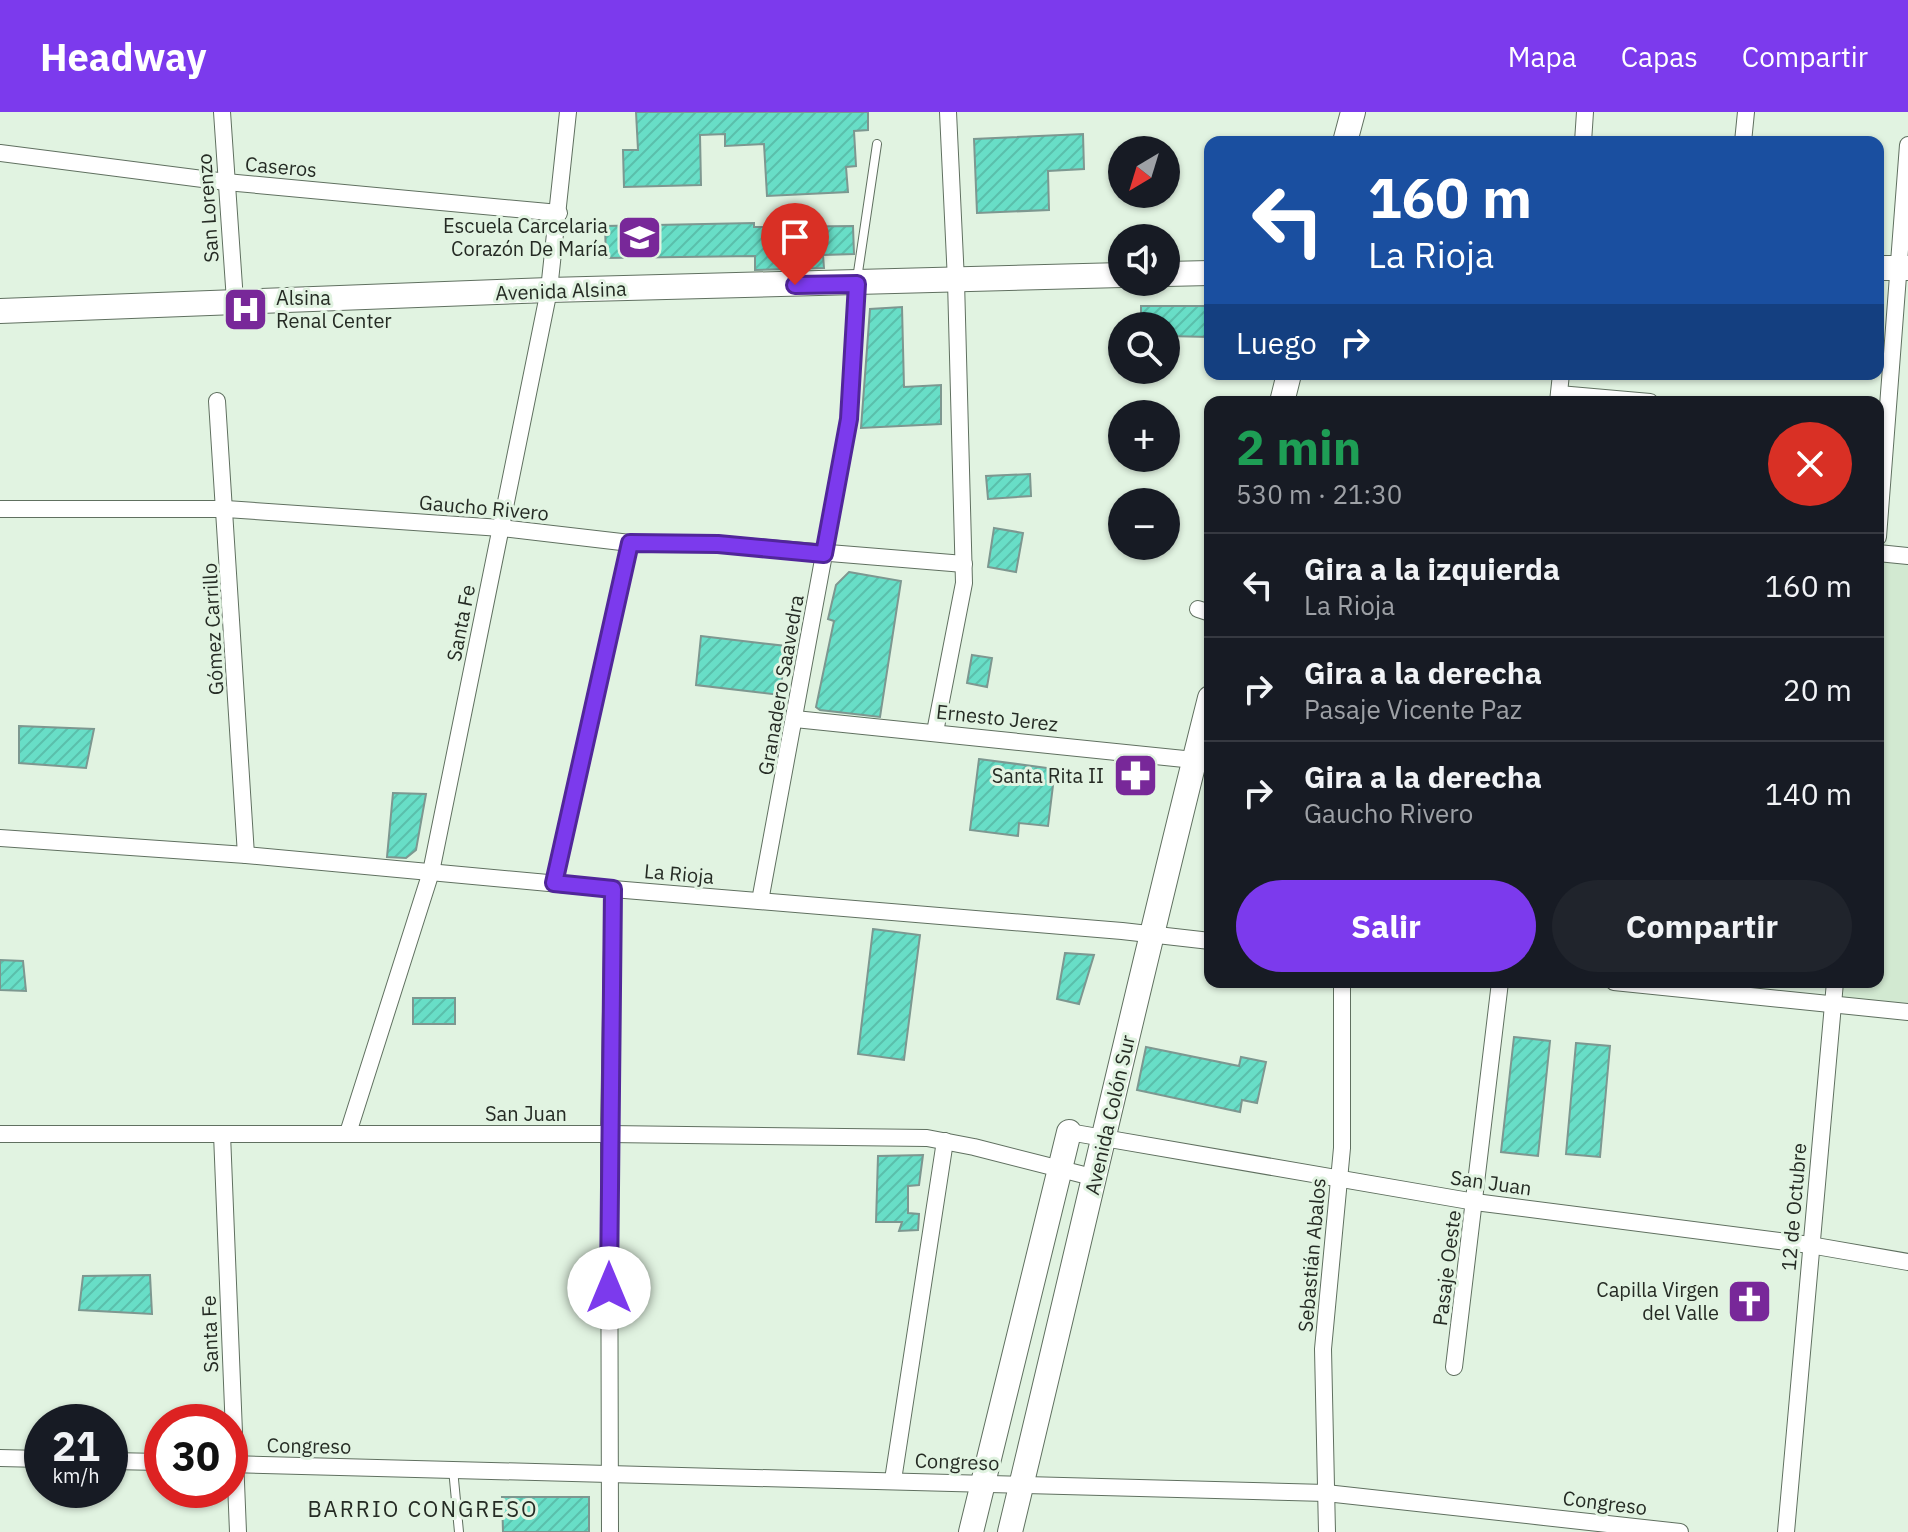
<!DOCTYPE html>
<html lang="es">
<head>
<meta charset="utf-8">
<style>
	:root { --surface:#171b24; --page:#20242c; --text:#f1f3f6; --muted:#9ea1a6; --line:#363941; --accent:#7c3aed }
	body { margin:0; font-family:"IBM Plex Sans",sans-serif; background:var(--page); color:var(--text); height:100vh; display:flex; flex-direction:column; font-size:30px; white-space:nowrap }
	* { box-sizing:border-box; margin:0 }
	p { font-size:26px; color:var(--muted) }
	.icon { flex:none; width:44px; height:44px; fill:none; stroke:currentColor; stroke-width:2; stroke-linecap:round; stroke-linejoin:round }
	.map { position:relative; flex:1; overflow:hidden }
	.panel { position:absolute; left:1204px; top:284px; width:680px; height:592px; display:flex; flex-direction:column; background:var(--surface); border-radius:16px; box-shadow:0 2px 6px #0004 }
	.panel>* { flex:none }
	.top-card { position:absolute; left:1204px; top:24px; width:680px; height:244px; border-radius:16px; box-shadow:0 2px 6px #0004; background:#1a4fa0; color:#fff; overflow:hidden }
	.needle { width:52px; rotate:218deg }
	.buttons { position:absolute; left:1108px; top:24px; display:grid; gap:16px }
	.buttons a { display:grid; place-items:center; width:72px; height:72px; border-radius:50%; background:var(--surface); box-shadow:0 2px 6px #0004; font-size:40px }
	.speed { position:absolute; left:24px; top:1292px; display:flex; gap:16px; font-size:40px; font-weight:700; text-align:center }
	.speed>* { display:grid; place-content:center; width:104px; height:104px; border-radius:50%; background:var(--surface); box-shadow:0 2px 6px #0004; line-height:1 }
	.speed small { font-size:20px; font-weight:400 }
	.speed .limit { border:12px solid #d22; background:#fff; color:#111 }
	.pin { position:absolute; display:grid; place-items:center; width:68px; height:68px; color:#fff; margin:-82px -34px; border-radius:50% 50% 50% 0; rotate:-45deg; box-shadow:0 0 8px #0007 }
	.pin .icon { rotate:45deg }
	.me { position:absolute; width:88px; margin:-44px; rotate:0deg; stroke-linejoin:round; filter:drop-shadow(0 0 6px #0008) }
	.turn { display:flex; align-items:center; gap:28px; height:168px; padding:0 32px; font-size:36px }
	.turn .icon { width:104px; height:104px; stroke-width:2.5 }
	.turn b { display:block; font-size:56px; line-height:68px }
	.then { display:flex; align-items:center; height:76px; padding:0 32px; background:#0003; gap:16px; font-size:30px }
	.round { display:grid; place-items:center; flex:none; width:84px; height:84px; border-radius:42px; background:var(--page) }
	.headline { display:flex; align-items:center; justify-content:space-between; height:136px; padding:0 32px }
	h1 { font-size:48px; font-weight:700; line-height:60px; color:#1e9e55 }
	.primary-button { display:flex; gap:16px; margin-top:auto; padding:16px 32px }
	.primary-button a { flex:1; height:92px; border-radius:48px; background:var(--accent); color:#fff; font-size:32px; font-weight:700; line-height:92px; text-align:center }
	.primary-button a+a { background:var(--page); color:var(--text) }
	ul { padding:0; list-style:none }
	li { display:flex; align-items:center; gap:24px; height:104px; padding:0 32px; border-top:2px solid var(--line) }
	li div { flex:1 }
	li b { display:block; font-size:30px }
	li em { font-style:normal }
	header { display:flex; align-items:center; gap:48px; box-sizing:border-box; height:112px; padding:0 40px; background:var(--accent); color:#fff }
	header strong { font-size:38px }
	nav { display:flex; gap:44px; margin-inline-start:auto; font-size:28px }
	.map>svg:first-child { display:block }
</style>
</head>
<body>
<header>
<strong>Headway</strong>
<nav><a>Mapa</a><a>Capas</a><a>Compartir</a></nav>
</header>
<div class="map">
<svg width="1908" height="1420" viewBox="0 0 1908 1420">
	<defs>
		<pattern id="building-hatch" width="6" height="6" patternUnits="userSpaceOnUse" patternTransform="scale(2)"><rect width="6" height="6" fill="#68dec7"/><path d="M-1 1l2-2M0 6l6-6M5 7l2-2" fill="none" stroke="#5abfab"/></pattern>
	</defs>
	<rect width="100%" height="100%" fill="#e1f3e1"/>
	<polygon fill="#d2e9d1" points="1878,441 1908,444 1908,900 1833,893 1835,870 1878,870"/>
	<g fill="url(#building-hatch)" stroke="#7d9790" stroke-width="2">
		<polygon points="636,0 868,0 868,18 854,19 856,54 846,55 848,80 767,84 764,32 725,34 725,22 700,23 701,73 624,75 623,38 638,38"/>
		<polygon points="1083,22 1084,57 1048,59 1049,98 977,101 974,27"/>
		<polygon points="754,111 754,115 853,114 854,142 823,143 824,156 755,158 755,144 606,146 605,114"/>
		<polygon points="1141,194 1210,194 1210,225 1166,224 1166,214 1141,214"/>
		<polygon points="902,195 904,275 941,273 941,312 861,316 870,197"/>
		<polygon points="1030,362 1031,384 988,387 986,364"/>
		<polygon points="994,416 1023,421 1016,460 988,455"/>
		<polygon points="849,460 901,469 880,605 820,598 816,595 834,509 828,507 836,473"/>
		<polygon points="701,524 786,534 780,583 696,573"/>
		<polygon points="972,543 992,546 987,575 967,571"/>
		<polygon points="19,614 94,617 86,656 19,651"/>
		<polygon points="979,647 1055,657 1048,714 1019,711 1018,724 970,718"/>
		<polygon points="393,681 426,682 416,738 406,746 387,745"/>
		<polygon points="873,817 920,823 904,948 858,942"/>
		<polygon points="1065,841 1094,843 1079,892 1057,887"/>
		<polygon points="0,848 23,849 26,879 0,878"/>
		<rect x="413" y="886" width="42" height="26"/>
		<polygon points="1514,925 1550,929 1538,1044 1501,1040"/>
		<polygon points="1576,931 1610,934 1600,1045 1566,1042"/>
		<polygon points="1146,935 1239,954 1241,945 1266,950 1257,991 1242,988 1240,1000 1137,978"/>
		<polygon points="923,1043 919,1073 908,1074 908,1101 919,1102 918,1118 899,1119 902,1110 876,1110 878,1044"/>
		<polygon points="150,1163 152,1202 79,1198 83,1164"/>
		<polygon points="502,1385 589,1385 589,1420 503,1420"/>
	</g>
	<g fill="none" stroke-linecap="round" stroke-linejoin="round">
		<defs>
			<g id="service">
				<polyline points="857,167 877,32"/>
				<polyline points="453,1357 459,1420"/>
			</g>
			<g id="minor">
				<polyline points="222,0 235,189"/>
				<polyline points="1583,30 1585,0"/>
				<polyline points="1743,30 1746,0"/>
				<polyline points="0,41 226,70 559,101"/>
				<polyline points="1559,282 1650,290"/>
				<polyline points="217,289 246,743"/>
				<polyline points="1558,290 1561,262"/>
				<polyline points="0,397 226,397 501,416 630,431 718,432 964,452"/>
				<polyline points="1878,425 1908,33"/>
				<polyline points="1878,441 1908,444"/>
				<polyline points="1198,497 1210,501"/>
				<polyline points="795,607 1194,648"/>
				<polyline points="935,620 964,471 956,169 948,0"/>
				<polyline points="0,726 246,743 613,777 1122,819 1210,829"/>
				<polyline points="554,771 630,431"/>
				<polyline points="760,789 849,307 857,172"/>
				<polyline points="1614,870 1908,900"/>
				<polyline points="1069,1020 1475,1090 1810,1133 1908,1150"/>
				<polyline points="348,1021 431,760 549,178 568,0"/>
				<polyline points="0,1022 609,1022 927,1026 974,1035 1096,1066"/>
				<polyline points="222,1022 238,1420"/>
				<polyline points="1454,1255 1500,870"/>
				<polyline points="0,1346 42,1347"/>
				<polyline points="110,1349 162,1350"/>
				<polyline points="230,1352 1326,1381 1680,1420"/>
				<polyline points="893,1368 945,1029"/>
				<polyline points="610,1420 609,1022 613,777"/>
				<polyline points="1327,1420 1323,1237 1342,1036 1342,870"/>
				<polyline points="1786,1420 1835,870"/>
			</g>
			<g id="secondary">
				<polyline points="1345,30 1353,0"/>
				<polyline points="1878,156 1908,156"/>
				<polyline points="1166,162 1210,161"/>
				<polyline points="0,199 549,178 1122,163"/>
				<polyline points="1282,290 1289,262"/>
				<polyline points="971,1420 1069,1020"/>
				<path d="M1010,1420C1077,1142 1140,863 1210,586"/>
			</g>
		</defs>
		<use href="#service" stroke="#607060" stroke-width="10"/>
		<use href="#minor" stroke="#607060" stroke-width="18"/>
		<use href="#secondary" stroke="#607060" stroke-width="26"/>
		<use href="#service" stroke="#fff" stroke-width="8"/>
		<use href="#minor" stroke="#fff" stroke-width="16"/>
		<use href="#secondary" stroke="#fff" stroke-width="24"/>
	</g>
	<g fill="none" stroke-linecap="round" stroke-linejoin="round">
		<defs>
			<polyline id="route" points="609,1176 613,777 554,771 630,431 718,432 824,442 849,307 857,172 795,173"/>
		</defs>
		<use href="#route" stroke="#51269a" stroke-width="20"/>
		<use href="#route" stroke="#7c3aed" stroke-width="14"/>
	</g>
	<defs>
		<symbol id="school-square" viewBox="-11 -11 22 22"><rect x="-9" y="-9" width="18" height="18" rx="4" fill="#782899" stroke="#e1f3e1"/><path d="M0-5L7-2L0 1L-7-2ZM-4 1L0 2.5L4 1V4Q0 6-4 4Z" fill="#fff"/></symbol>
		<symbol id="hospital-square" viewBox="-11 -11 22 22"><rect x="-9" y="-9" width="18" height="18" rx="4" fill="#782899" stroke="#e1f3e1"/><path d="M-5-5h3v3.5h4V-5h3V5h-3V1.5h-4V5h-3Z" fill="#fff"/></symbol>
		<symbol id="pharmacy-square" viewBox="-11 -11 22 22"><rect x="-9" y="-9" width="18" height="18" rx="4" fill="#782899" stroke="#e1f3e1"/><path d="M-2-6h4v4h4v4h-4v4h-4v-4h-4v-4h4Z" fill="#fff"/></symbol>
		<symbol id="church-square" viewBox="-11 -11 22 22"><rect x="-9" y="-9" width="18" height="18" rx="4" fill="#782899" stroke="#e1f3e1"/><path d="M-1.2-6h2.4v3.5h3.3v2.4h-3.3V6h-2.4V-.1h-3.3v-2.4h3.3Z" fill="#fff"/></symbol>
	</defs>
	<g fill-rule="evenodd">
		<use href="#school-square" x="614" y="100" width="51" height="51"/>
		<use href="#hospital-square" x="220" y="172" width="51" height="51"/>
		<use href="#pharmacy-square" x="1110" y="638" width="51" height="51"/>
		<use href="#church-square" x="1724" y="1164" width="51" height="51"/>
	</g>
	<g text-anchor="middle" stroke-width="6" stroke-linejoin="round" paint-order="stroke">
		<g font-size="20" fill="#252b24" stroke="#e1f3e1">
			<text transform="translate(281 55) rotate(5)" y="7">Caseros</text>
			<text transform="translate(208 96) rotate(-94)" y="7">San Lorenzo</text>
			<text transform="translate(561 179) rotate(-2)" y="7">Avenida Alsina</text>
			<text transform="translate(484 396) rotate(5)" y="7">Gaucho Rivero</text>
			<text transform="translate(461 511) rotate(-79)" y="7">Santa Fe</text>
			<text transform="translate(213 517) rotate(-93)" y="7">Gómez Carrillo</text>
			<text transform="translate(781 573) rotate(-80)" y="7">Granadero Saavedra</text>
			<text transform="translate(997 606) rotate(6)" y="7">Ernesto Jerez</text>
			<text transform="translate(679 762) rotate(5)" y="7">La Rioja</text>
			<text x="526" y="1009">San Juan</text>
			<text transform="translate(1110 1003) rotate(-77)" y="7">Avenida Colón Sur</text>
			<text transform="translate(1491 1071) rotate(8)" y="7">San Juan</text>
			<text transform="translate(1794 1095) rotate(-85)" y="7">12 de Octubre</text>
			<text transform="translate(1312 1143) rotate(-85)" y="7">Sebastián Abalos</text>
			<text transform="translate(1447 1156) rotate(-83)" y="7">Pasaje Oeste</text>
			<text transform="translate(210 1222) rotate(-92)" y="7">Santa Fe</text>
			<text transform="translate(309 1334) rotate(1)" y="7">Congreso</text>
			<text transform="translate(957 1350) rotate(2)" y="7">Congreso</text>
			<text transform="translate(1605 1391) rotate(7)" y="7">Congreso</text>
		</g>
		<g font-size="20" fill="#252b24" stroke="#e1f3e1" text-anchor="end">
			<text x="608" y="121">Escuela Carcelaria<tspan x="608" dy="23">Corazón De María</tspan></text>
			<text x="276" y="193" text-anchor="start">Alsina<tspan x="276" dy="23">Renal Center</tspan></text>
			<text x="1104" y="671">Santa Rita II</text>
			<text x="1719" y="1185">Capilla Virgen<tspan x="1719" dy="23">del Valle</tspan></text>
		</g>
		<g font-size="22" letter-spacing="2" fill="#252b24" stroke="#e1f3e1">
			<text x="423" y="1405">BARRIO CONGRESO</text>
		</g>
	</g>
</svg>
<div class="buttons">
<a><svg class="needle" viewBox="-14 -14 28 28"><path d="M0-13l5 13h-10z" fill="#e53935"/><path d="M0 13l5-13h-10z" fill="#9ea1a6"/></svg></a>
<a><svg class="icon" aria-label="sound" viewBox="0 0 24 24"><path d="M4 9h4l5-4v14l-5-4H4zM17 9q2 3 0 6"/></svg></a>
<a><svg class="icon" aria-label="search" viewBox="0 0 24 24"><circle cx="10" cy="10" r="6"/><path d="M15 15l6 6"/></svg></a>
<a>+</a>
<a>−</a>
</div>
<div class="speed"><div>21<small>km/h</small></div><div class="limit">30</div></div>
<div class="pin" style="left:795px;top:173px;background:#d93025"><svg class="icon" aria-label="arrive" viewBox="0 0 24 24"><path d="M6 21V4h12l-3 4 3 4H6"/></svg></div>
<svg class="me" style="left:609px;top:1176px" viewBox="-20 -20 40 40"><circle r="19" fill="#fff"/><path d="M0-13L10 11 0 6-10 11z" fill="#7c3aed"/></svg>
<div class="top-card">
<div class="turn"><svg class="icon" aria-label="left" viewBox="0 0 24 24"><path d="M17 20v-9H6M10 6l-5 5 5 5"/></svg><div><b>160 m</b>La Rioja</div></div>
<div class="then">Luego<svg class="icon" aria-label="right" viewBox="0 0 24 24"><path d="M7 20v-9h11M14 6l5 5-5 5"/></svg></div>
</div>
<section class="panel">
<div class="headline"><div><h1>2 min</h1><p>530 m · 21:30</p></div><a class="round" style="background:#d93025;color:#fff"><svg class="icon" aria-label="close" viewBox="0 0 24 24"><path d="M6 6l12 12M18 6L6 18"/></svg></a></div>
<ul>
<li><svg class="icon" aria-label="left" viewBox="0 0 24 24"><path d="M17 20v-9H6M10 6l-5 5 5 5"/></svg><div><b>Gira a la izquierda</b><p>La Rioja</p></div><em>160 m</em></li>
<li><svg class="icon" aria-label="right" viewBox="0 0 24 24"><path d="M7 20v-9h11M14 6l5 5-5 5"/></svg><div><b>Gira a la derecha</b><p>Pasaje Vicente Paz</p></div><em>20 m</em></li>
<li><svg class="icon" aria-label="right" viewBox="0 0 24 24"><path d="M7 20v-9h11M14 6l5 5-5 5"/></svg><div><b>Gira a la derecha</b><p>Gaucho Rivero</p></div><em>140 m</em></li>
</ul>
<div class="primary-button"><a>Salir</a><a>Compartir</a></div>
</section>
</div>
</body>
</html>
